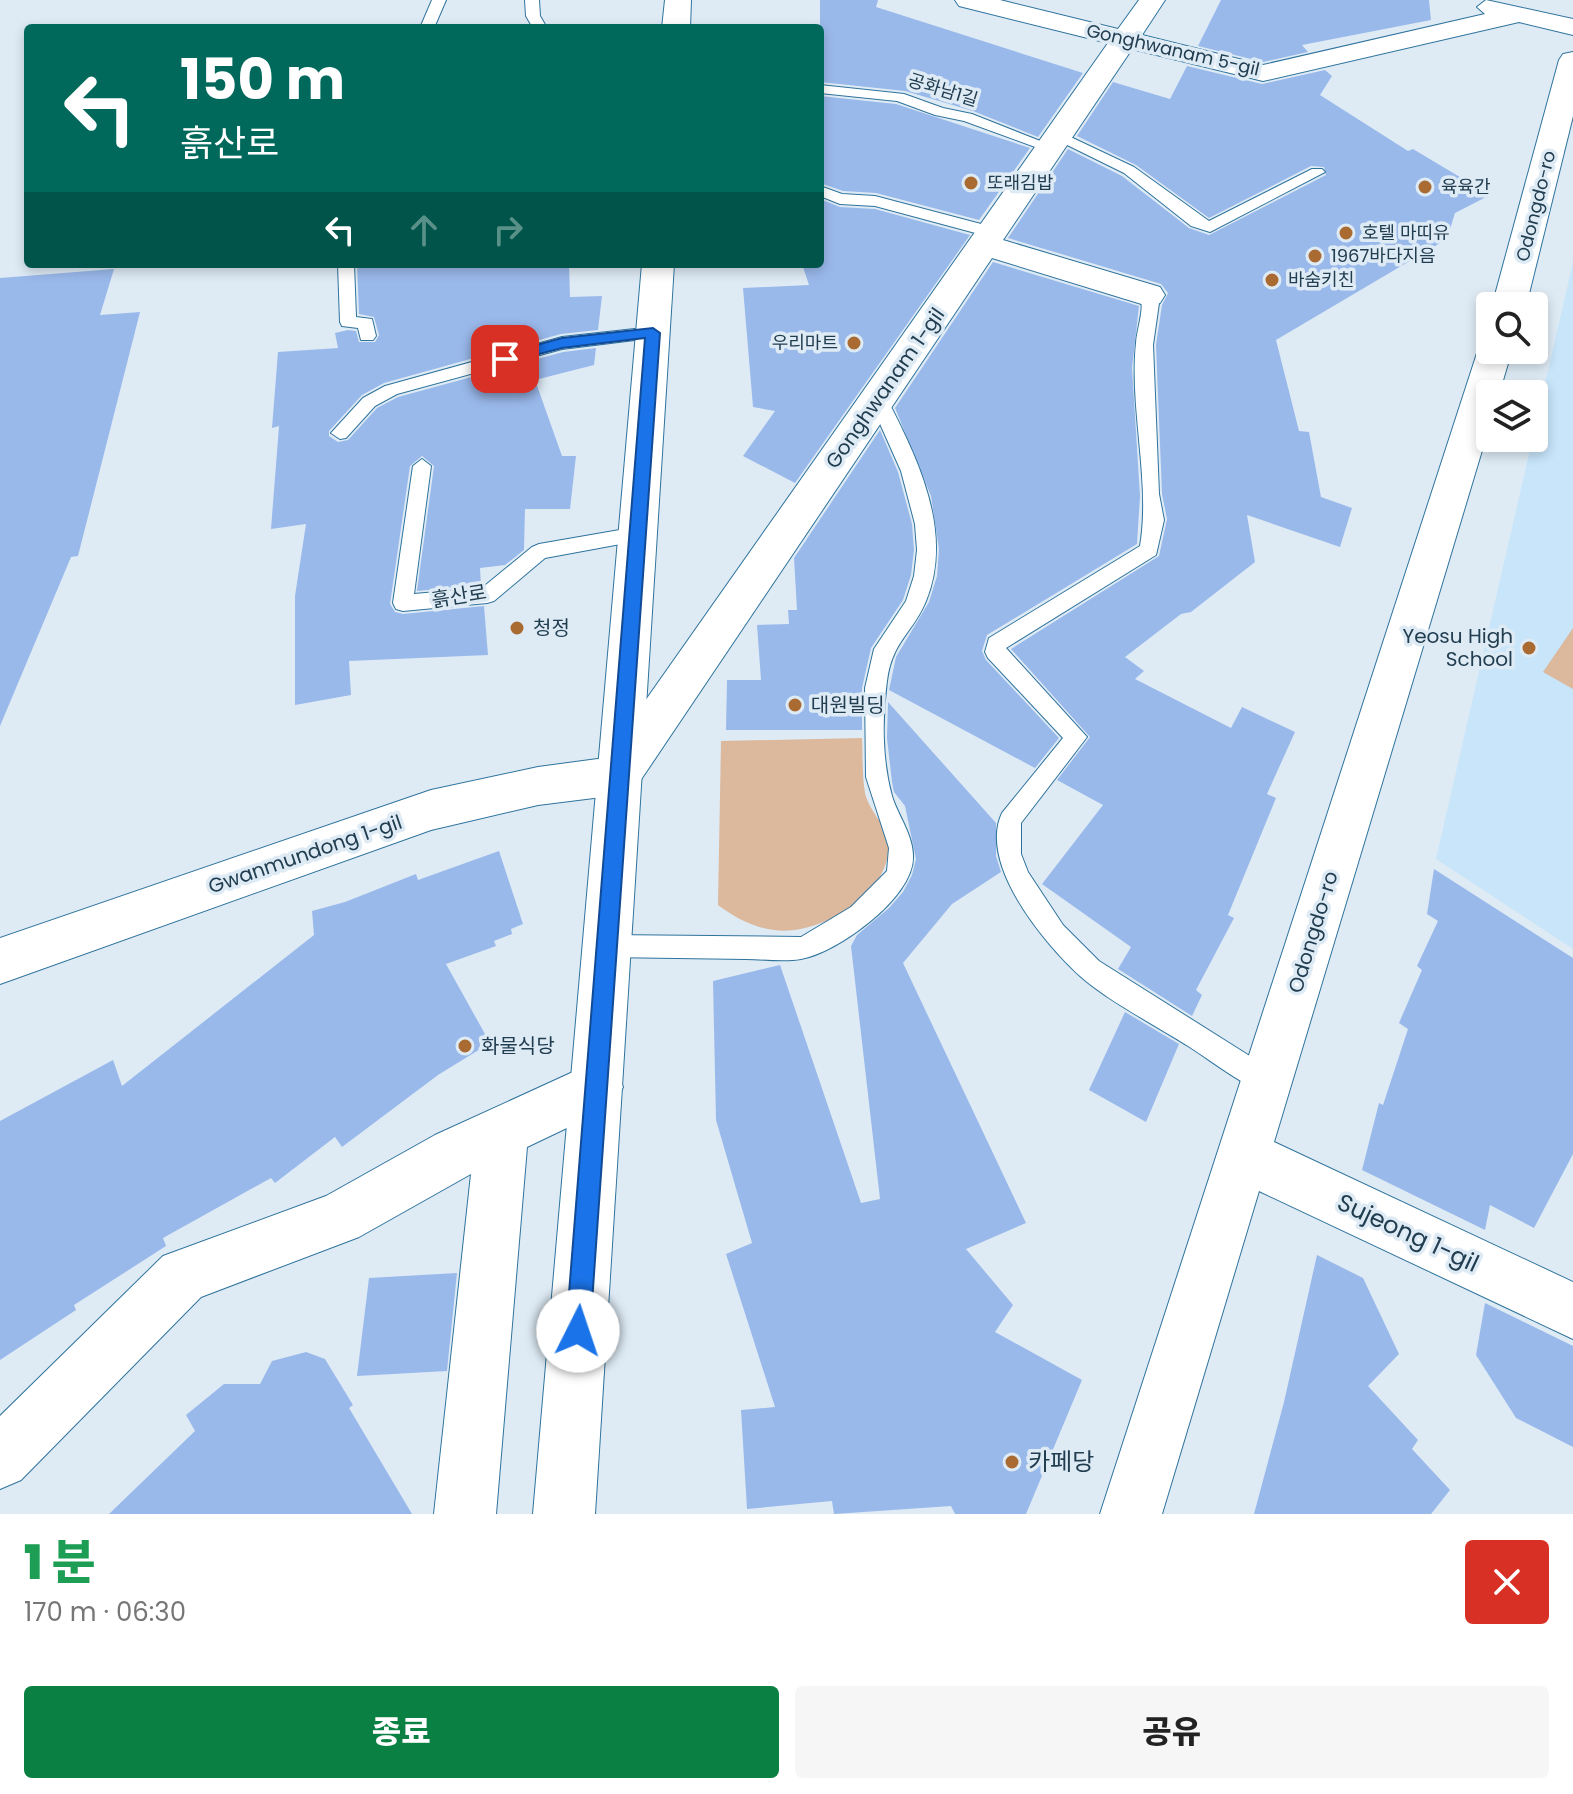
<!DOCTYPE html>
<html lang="ko">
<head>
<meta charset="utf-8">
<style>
	:root { --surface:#fff; --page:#f6f6f6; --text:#222; --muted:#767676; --accent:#0b8043 }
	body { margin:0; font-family:Poppins,"Noto Sans KR",sans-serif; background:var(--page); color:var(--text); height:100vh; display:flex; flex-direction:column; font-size:30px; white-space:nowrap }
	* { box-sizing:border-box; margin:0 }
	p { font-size:26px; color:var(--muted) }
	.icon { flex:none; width:44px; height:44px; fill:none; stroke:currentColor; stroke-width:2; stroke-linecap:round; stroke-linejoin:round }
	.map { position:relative; height:1514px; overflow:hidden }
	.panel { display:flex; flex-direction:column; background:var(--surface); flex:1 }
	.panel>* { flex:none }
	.banner { position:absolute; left:24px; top:24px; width:800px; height:244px; border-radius:8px; box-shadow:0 4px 12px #0003; background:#00695c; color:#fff; overflow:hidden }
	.tools { position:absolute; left:1476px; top:292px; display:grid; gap:16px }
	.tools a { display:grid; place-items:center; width:72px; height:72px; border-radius:8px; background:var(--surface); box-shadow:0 4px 12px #0003; font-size:40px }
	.pin { position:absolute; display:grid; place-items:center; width:68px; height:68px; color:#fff; margin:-34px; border-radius:16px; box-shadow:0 4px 12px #0006 }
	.me { position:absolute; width:88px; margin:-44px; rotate:4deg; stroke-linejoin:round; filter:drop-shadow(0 0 6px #0008) }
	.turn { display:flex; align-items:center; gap:28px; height:168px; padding:0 24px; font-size:36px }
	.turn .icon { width:104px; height:104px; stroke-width:2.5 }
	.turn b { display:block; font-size:56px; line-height:68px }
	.lanes { display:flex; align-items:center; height:76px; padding:0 24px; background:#0003; justify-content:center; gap:40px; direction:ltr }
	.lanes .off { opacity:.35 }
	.round { display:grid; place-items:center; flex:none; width:84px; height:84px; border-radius:8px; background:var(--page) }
	.head { display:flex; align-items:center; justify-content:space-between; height:136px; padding:0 24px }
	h1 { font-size:48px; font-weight:800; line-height:60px; color:#1e9e55 }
	.primary-button { display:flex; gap:16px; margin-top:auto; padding:16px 24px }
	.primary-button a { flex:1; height:92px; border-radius:8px; background:var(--accent); color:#fff; font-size:32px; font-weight:800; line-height:92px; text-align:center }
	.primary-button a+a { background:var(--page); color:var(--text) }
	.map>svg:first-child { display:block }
</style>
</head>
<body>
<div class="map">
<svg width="1573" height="1514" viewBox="0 0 1573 1514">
	<rect width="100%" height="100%" fill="#deebf5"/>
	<polygon fill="#c8e5fa" points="1573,262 1573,949 1436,859"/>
	<g fill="#dcb89c">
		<polygon points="1573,628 1573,689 1543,672"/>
		<path d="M862,738C863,756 862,776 865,793C869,811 886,824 888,843C893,894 818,937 774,930C754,928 734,917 718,905L721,741Z"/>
	</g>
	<g fill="#9ab9eb">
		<polygon points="820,0 878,0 876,7 1083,73 1038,137 973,111 905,91 820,82"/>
		<polygon points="1221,0 1429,0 1431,20 1302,45 1308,52 1263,62 1198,46"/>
		<polygon points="1187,66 1262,84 1325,70 1332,76 1320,95 1408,151 1413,149 1490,195 1455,213 1447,239 1276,340 1299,431 1309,432 1321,497 1352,508 1340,547 1247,515 1255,562 1191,612 1181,614 1125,657 1144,671 1135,679 1231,728 1242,707 1295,732 1267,794 1276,798 1228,915 1234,918 1196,990 1202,995 1192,1016 1118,969 1131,947 1042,884 1103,805 1057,780 1090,737 1011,649 1159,556 1167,519 1162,494 1156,345 1162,305 1168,293 1161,284 1008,238 1068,149 1122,176 1189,228 1209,235 1326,175 1324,167 1311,166 1209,218 1136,165 1077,136 1113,82 1170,99"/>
		<polygon points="820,96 896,104 1030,148 979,220 876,193 843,191 820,183"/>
		<polygon points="820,199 840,207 875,209 970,235 795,483 743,456 775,411 753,407 743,288 809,285 802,264 820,264"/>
		<polygon points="993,262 1139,306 1132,368 1140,496 1137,544 987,635 982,651 986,660 1059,738 1035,768 889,690 896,657 929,602 937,576 939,549 931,496 895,408"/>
		<polygon points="357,264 569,264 570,297 602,296 598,330 561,334 384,383 362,395 329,431 329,436 338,442 348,440 377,408 398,397 563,352 596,348 594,365 535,380 562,456 576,456 570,509 525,509 524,550 505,565 480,568 481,585 417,591 434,466 422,456 410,466 390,604 395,612 403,614 484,606 488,655 349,661 351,695 295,705 295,596 306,524 271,529 279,426 272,428 278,352 338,348 335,333 348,330 356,331 359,342 375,342 379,335 374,317 359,314"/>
		<polygon points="114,269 100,315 140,312 78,556 71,557 0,726 0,278"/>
		<polygon points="880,430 898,472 912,524 914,550 911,575 903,600 871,648 862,688 862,730 726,730 727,680 761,680 757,625 789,624 788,610 797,610 794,558"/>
		<polygon points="888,702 996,823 996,856 1001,872 952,904 903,963 1026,1223 966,1249 1013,1305 995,1332 1082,1380 1026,1514 955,1514 951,1506 834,1514 832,1501 747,1509 741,1410 775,1407 726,1254 752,1243 716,1120 713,981 780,965 861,1203 880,1199 851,946 857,935 889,908 903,892 912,875 916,859 905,806 894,792 892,782 887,738"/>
		<polygon points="499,851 523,924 511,929 512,934 494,941 496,946 446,964 490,1043 438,1075 342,1147 335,1137 275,1183 271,1178 163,1238 166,1246 74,1305 76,1310 0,1360 0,1121 113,1060 122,1086 314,935 312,911 345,902 416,874 418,880"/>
		<polygon points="1434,869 1573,958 1573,1154 1534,1228 1490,1205 1485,1230 1362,1170 1379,1103 1383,1105 1408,1029 1399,1023 1422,970 1417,966 1438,921 1427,914"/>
		<polygon points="1125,1012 1179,1044 1146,1122 1089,1090"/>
		<polygon points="1317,1255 1363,1278 1399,1354 1368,1386 1418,1440 1412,1449 1450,1490 1431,1514 1254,1514 1284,1402"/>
		<polygon points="457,1273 447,1371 357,1376 369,1278"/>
		<polygon points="1485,1303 1573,1346 1573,1447 1516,1418 1476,1355"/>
		<polygon points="306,1352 325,1359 353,1405 349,1408 412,1514 109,1514 195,1431 186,1415 224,1384 260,1384 272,1361"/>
	</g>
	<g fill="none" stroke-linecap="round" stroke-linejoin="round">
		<defs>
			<g id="lane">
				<polygon points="432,0 446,0 434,28 420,28"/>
				<polygon points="525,0 539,0 540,16 547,28 533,28 526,16"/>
				<polygon points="820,85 904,94 943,108 972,114 1058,148 1056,151 1046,151 964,121 935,115 897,101 820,93"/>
				<polygon points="1060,132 1134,167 1209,221 1312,169 1322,169 1325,172 1210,232 1191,226 1124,173 1055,139 1053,136"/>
				<polygon points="820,186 842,194 875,196 1000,229 1002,233 994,238 875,206 840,204 820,196"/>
				<polygon points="338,264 354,264 356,317 372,319 376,336 373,340 361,340 358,328 342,326 340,322"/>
				<path d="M1148,290L1154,291L1159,303L1153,345L1159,494L1164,520L1156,555L1006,648L1087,737L1021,823V854L1028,872L1063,925L1099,961L1275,1072L1279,1081L1275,1090L1266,1094C1238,1082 1213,1062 1188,1046C1155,1025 1108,1001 1080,976C1044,943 978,864 1002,813L1063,738L988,658L985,652L989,638L1140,546C1151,482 1129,408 1136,343C1137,327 1145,310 1140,295Z"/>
				<polygon points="653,327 659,329 662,333 659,337 562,349 397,394 375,406 346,438 340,439 331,433 363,398 385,386 562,337"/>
				<path d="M878,393L887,399C918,459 954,533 926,601C913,633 892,641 887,681C882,717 882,760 892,796C898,816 914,836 913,858C913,898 837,953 801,959C784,962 764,959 746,959C700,958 653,958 607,957L598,954L595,946L598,938L607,935L801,937L851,907L887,871L889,848L866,777L865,688L874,649L906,601L914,576L917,550L915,524L901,471L869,399Z"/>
				<polygon points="422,459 431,466 414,594 482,588 532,547 539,544 637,527 644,529 647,534 644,539 637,541 545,558 494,601 487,603 403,611 396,609 393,603 413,466"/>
			</g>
			<g id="street">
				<polygon points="955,0 1000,0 1118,29 1139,0 1165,0 1142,35 1263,65 1485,14 1477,7 1486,0 1573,19 1573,35 1519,22 1263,81 1132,49 1003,240 1160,287 1165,295 1160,303 1148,306 992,258 634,790 618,795 538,805 431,830 0,984 0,938 431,790 538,767 605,758 1108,43 959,6"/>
				<polygon points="1573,52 1573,116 1526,306 1492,306 1559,60 1563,54"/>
				<polygon points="1490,340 1490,350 1512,350 1499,394 1490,394 1490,424 1274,1142 1573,1282 1573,1339 1259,1191 1162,1514 1100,1514 1478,350 1483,342"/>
				<polygon points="597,1061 615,1069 623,1087 615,1105 527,1147 496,1514 434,1514 471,1174 359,1237 201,1297 21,1480 0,1489 0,1416 163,1256 326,1196 435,1135"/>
			</g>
			<g id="secondary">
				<polygon points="665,0 691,0 690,28 662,28"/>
				<polygon points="642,264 674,264 595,1514 533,1514"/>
			</g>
		</defs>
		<use href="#lane" stroke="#2f739d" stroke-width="2"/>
		<use href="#street" stroke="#2f739d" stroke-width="2"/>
		<use href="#secondary" stroke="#2f739d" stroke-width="2"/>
		<use href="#lane" fill="#fff" fill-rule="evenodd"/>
		<use href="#street" fill="#fff" fill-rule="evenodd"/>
		<use href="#secondary" fill="#fff" fill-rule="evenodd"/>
	</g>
	<polygon fill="#1a73e8" stroke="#114b97" stroke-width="2" points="653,328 660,333 590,1331 587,1339 578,1343 570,1339 566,1331 645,338 562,348 505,363 498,359 500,355 562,338"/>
	<g fill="#aa6b32" stroke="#deebf5" stroke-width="3">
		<circle cx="971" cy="183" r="8"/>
		<circle cx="1425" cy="187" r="8"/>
		<circle cx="1346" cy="233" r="8"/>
		<circle cx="1315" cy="256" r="8"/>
		<circle cx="1272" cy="280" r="8"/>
		<circle cx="854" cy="343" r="8"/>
		<circle cx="517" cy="628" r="8"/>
		<circle cx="1529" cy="648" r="8"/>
		<circle cx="795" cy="705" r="8"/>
		<circle cx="465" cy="1046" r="8"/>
		<circle cx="1012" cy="1462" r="8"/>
	</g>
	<g text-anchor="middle" stroke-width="7" stroke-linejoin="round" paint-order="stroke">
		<g font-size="18" fill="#213d50" stroke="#deebf5">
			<text transform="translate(1173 50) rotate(13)" y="6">Gonghwanam 5-gil</text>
			<text transform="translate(943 90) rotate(17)" y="6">공화남1길</text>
			<text transform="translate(1536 206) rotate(-76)" y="6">Odongdo-ro</text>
		</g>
		<g font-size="18" fill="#213d50" stroke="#deebf5" text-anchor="start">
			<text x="987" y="189">또래김밥</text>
			<text x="1441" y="193">육육간</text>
			<text x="1362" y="239">호텔 마띠유</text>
			<text x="1331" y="262">1967바다지음</text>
			<text x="1288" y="286">바숨키친</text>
			<text x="838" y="349" text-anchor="end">우리마트</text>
		</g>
		<g font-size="20" fill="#213d50" stroke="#deebf5">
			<text transform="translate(885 388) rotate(-55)" y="7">Gonghwanam 1-gil</text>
			<text transform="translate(459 596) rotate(-9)" y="7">흙산로</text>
			<text transform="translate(305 854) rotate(-19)" y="7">Gwanmundong 1-gil</text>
			<text transform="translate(1313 932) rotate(-73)" y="7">Odongdo-ro</text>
		</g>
		<g font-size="20" fill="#213d50" stroke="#deebf5" text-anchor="start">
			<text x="533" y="635">청정</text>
			<text x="1513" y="643" text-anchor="end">Yeosu High<tspan x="1513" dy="23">School</tspan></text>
			<text x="811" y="712">대원빌딩</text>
			<text x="481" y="1053">화물식당</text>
		</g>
		<g font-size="24" fill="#213d50" stroke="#deebf5">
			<text transform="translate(1408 1233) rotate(25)" y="8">Sujeong 1-gil</text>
		</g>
		<g font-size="24" fill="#213d50" stroke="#deebf5" text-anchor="start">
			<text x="1028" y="1470">카페당</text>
		</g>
	</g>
</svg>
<div class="tools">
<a><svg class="icon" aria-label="search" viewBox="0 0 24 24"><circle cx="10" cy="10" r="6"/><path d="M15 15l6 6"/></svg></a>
<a><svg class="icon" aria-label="layers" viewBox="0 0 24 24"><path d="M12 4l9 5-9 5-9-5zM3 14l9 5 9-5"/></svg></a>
</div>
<div class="pin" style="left:505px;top:359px;background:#d93025"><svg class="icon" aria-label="arrive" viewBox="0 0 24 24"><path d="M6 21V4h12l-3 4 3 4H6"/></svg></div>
<svg class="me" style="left:578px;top:1331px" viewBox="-20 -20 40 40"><circle r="19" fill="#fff"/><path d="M0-13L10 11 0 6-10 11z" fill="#1a73e8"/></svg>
<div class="banner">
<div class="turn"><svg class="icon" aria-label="left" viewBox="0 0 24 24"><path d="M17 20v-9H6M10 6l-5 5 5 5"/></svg><div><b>150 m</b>흙산로</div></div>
<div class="lanes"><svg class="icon" aria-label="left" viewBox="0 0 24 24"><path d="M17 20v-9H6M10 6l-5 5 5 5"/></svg><svg class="icon off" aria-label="ahead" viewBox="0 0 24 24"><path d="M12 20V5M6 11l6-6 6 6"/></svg><svg class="icon off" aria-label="right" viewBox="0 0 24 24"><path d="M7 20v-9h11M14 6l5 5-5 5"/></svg></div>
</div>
</div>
<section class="panel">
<div class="head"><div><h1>1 분</h1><p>170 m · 06:30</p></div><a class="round" style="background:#d93025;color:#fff"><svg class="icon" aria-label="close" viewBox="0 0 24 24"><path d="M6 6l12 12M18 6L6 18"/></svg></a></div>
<div class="primary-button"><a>종료</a><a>공유</a></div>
</section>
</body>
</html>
